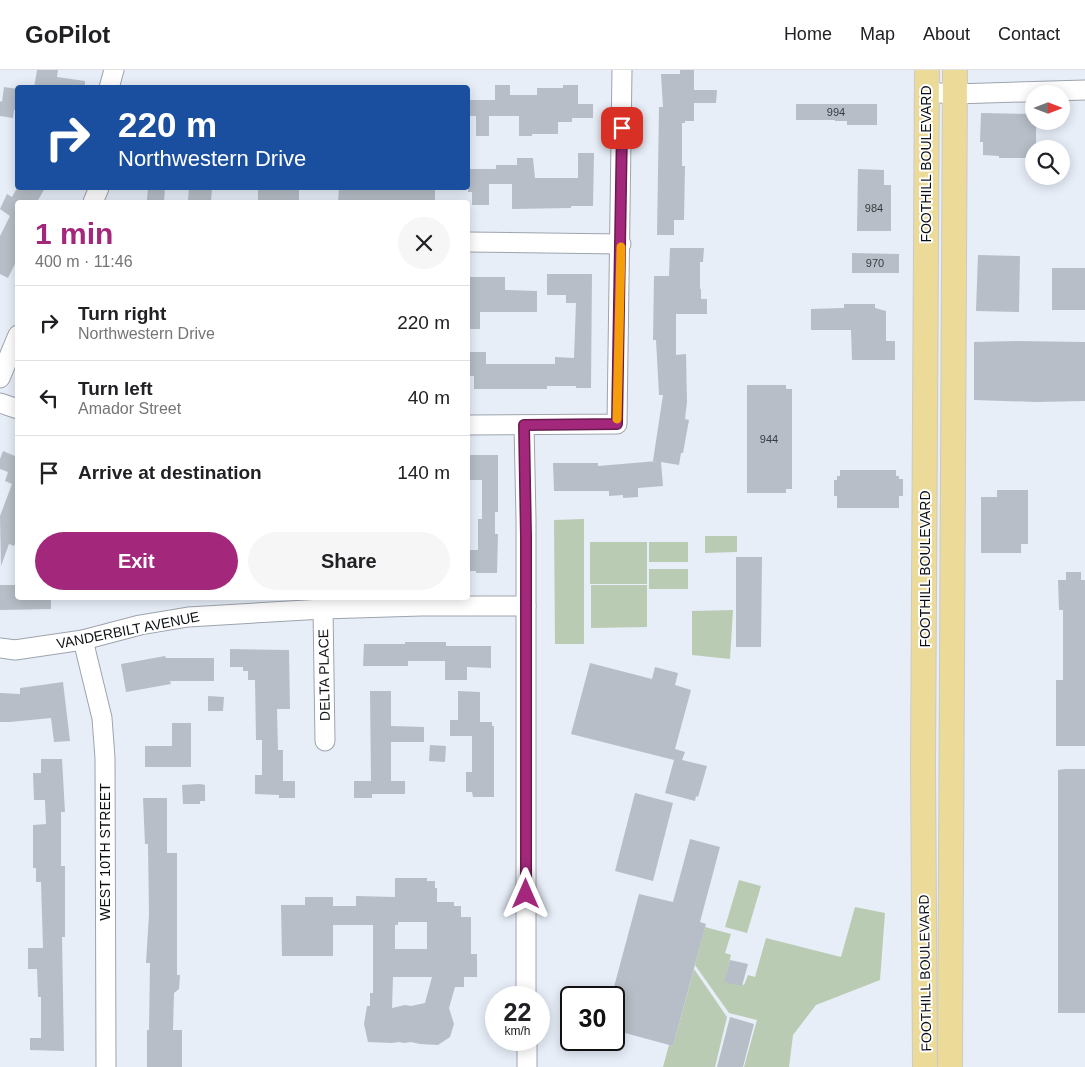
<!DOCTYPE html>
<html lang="en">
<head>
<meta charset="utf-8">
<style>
	:root { --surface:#fff; --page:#f6f6f6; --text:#202124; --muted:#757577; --line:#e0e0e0; --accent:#a3287c }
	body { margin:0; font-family:Arial,sans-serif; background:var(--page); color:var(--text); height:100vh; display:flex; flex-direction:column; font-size:19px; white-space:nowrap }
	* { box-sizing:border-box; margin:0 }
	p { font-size:16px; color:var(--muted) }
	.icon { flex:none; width:28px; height:28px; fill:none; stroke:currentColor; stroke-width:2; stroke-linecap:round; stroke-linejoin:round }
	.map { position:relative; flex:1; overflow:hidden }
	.panel { position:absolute; left:15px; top:130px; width:455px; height:400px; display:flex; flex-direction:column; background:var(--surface); border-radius:5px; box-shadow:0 2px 12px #0003 }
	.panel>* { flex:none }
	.hud { position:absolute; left:15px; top:15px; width:455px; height:105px; border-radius:5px; box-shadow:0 2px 12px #0003; background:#1a4fa0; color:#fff; overflow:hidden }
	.needle { width:32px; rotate:90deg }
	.tools { position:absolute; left:1025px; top:15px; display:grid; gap:10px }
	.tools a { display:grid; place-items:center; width:45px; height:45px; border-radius:50%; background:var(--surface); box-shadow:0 2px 12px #0003; font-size:25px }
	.speed { position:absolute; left:485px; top:916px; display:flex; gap:10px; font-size:25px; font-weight:700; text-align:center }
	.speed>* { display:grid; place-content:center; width:65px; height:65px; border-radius:50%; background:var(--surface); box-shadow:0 2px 12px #0003; line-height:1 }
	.speed small { font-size:12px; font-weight:400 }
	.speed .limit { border:2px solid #111; border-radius:8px; background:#fff; color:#111 }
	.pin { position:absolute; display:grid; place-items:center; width:42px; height:42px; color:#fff; margin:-21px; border-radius:10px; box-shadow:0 2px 8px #0006 }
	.me { position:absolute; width:55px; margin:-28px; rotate:0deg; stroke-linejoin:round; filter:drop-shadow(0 0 4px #0008) }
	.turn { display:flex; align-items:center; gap:18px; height:105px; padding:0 20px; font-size:22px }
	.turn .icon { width:65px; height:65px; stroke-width:2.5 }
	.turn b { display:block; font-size:35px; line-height:42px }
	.round { display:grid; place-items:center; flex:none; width:52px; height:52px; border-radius:26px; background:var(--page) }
	.summary { display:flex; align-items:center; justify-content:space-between; height:85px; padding:0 20px }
	h1 { font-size:30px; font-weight:600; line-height:38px; color:var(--accent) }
	.cta { display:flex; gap:10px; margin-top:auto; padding:10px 20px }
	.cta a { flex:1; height:58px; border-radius:30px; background:var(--accent); color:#fff; font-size:20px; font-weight:600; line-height:58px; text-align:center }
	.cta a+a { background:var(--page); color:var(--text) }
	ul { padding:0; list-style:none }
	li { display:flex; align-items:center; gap:15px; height:75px; padding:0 20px; border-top:1px solid var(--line) }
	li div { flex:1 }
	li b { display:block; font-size:19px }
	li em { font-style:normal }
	header { display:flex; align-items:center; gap:30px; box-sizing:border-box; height:70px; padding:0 25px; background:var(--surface); border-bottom:1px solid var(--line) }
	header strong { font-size:24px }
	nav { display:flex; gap:28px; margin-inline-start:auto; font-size:18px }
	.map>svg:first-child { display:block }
</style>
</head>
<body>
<header>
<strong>GoPilot</strong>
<nav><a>Home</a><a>Map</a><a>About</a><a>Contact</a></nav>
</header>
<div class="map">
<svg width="1085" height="997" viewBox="0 0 1085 997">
	<rect width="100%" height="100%" fill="#e7eef8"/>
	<g fill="#b9cbb3">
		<polygon points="584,449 584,574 555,574 554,450"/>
		<polygon points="705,466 737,466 737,482 705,483"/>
		<rect x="590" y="472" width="57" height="42"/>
		<rect x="649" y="472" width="39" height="20"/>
		<rect x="649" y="499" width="39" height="20"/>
		<polygon points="591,515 647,515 647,557 591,558"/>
		<polygon points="733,540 730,589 692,585 692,541"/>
		<polygon points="739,810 761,816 747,863 725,857"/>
		<polygon points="855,837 885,843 880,910 816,935 793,965 789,997 744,997 757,950 729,943 695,895 705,857 731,864 725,883 731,885 725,910 744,915 748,905 755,907 766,868 841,887"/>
		<polygon points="694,899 727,947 715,997 663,997 669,975 673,976"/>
	</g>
	<g fill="#b7bec7" fill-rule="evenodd">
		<polygon points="37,0 58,0 57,7 85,11 85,18 34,18"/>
		<polygon points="680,0 694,0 694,20 717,20 716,33 694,33 694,51 685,51 685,53 682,53 682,96 685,96 684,150 674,150 674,165 657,165 659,37 663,37 661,4 680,4"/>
		<polygon points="495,15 510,15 510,25 537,25 537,18 563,18 563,15 578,15 578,34 593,34 593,48 572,48 572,52 558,52 558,64 532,64 532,66 519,66 519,46 489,46 489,66 476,66 476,46 468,46 468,30 495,30"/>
		<polygon points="4,17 18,19 18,41 14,40 13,48 0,46 0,31 2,32"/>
		<polygon points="796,34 877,34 877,55 847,55 847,51 835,51 835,50 796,50"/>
		<polygon points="981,43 1034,44 1034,51 1036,51 1036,79 1034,79 1034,88 999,88 999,86 983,85 983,72 980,72"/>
		<polygon points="578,83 594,83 593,136 571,136 571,138 512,139 512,114 489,114 489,135 472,135 472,122 468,122 468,99 496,99 496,95 517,95 517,88 533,88 535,108 578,108"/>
		<polygon points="858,99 884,100 884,115 891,115 891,161 857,161"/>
		<polygon points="17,118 45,118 37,132 18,132 18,188 8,208 0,204 0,166 10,146 0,139 7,124 12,127"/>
		<polygon points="148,118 165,118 164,131 147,130"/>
		<polygon points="189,118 212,118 211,131 188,130"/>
		<rect x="258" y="118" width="41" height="14"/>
		<polygon points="339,118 435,118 435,132 338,132"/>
		<polygon points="670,178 704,178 703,192 700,192 700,219 701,219 701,229 707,229 707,244 676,244 676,285 686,284 687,332 685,349 689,350 683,383 681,383 679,395 661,392 663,416 638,418 638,427 623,428 623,425 609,426 609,421 554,421 553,393 598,393 598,396 657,391 653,391 663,325 659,325 656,270 653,270 654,206 669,206"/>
		<polygon points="852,183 899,184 899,203 852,203"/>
		<polygon points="978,185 1020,186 1019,242 976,241"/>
		<rect x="1052" y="198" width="33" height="42"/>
		<polygon points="547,204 592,204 591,318 576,318 576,316 547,316 547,319 474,319 474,306 468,306 468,282 486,282 486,294 555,294 555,287 574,288 576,233 566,233 566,225 547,225"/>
		<polygon points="468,207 505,207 505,220 537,221 537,242 480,242 480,259 468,259"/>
		<polygon points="844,234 875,234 875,238 886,241 886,271 895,271 895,290 852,290 851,260 811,260 811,239 844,238"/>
		<polygon points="1016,271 1085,272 1085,331 1037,332 974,330 974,272"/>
		<polygon points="747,315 786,315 786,319 792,319 792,419 786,419 786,423 747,423"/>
		<polygon points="3,381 15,386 18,381 18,468 14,476 9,474 1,496 0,446 12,414 5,411 8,402 0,399 0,389"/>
		<polygon points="468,385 498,385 498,442 495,442 495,464 498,464 497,503 476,503 476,501 468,501 468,480 478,480 478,449 482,449 482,410 468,410"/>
		<polygon points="840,400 896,400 896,406 899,406 899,409 903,409 903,426 899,426 899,438 837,438 837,426 834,426 834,410 837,410 837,406 840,406"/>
		<polygon points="997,420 1028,420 1028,474 1021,474 1021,483 981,483 981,427 997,427"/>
		<polygon points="736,487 762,487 761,577 736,577"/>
		<polygon points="1066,502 1081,502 1081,510 1085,510 1085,676 1056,676 1056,610 1063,610 1063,540 1059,540 1058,510 1066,510"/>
		<polygon points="0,515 18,515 18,528 51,528 51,539 0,540"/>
		<polygon points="405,572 446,572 446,576 491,576 491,598 467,597 467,610 445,610 445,591 408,591 408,596 363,596 364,574 405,574"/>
		<polygon points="230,579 289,580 290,639 277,639 278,680 283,680 283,711 295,711 295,728 279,728 279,725 255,724 255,705 262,705 262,670 256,670 255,610 248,610 248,601 243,601 243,597 230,597"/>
		<polygon points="165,586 166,588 214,588 214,611 170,611 171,614 126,622 121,594"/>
		<polygon points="590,593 652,609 655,597 678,603 675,615 691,620 675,679 685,682 682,690 707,696 698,727 696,726 695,731 665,723 674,690 571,664"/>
		<polygon points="63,612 70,671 54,672 51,648 10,652 0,652 0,623 20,624 20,618"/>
		<polygon points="370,621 391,621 391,656 424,657 424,672 391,672 391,711 405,711 405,724 372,724 372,728 354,728 354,711 371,711"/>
		<polygon points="458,621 480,622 480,652 492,652 492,656 494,656 494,727 473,727 472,722 466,722 466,702 472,702 472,666 450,666 450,650 458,650"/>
		<polygon points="208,626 224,627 223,641 208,641"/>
		<polygon points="172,653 191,653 191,697 145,697 145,676 172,676"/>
		<polygon points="430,675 446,676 445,692 429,691"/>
		<polygon points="41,689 62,689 65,742 61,742 61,796 65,796 65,867 62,867 64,981 30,980 30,968 41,968 41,927 38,927 37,899 28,899 28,878 43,878 41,812 36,812 36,798 33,798 33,755 46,754 45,730 34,730 33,703 41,703"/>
		<polygon points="1065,699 1085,699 1085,943 1058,943 1058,700"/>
		<polygon points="200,714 205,715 205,731 200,731 200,734 183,734 182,715"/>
		<polygon points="635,723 673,733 653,811 615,801"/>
		<polygon points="143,728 167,728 167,783 177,783 177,905 180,905 179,919 174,923 173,960 182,960 182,997 147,997 147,960 149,960 150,893 146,893 149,844 148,774 145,774"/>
		<polygon points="690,769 720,777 700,852 706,854 673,976 614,960 614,928 611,928 639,824 673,832"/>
		<path d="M395,808H427V811H435V818H437V832H454V836H461V847H471V884H477V907H464V917H455L449,938L454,954L450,967L438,975L420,974L411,972L404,973L399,972L392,973L368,972L364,954L367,936H370V923H373V855H333V886H282L281,835H305V827H333V836H356V826L395,827ZM398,852H427V879H395V855H398ZM393,907H432L425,933L411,936L405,935L392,938Z"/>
		<polygon points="730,890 748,894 742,916 724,912"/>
		<polygon points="730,947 754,954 743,997 717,997"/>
	</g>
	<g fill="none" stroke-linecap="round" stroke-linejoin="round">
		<defs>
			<g id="minor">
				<polyline points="109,18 114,0"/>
				<polyline points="926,22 955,24 1085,20"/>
				<polyline points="93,132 99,118"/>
				<polyline points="468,172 621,174"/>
				<polyline points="0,308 18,265"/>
				<polyline points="0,333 18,339"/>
				<polyline points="468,355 617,354 622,0"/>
				<polyline points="524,355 526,449 526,928"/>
				<polyline points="323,539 325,671"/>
				<polyline points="83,570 102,648 105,688 106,997"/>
				<polyline points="0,578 15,580 83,570 140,555 188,547 323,539 421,536 526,536"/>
				<polyline points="527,970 527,997"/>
			</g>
			<g id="major">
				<polyline points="925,997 923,695 927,0"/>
				<polyline points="950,997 955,0"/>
			</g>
		</defs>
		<use href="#minor" stroke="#9da4ad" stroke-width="21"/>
		<use href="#major" stroke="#cacacb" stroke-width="26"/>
		<use href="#minor" stroke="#fff" stroke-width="19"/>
		<use href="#major" stroke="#ebda98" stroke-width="24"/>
	</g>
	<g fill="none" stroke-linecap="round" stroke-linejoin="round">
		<defs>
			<polyline id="route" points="526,824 526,467 524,355 617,354 622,58"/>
		</defs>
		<use href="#route" stroke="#6a1a51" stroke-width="12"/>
		<use href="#route" stroke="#a3287c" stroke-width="9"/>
		<polyline stroke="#f59e0b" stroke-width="9" points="617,349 621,177"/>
	</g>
	<g text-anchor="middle" stroke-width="4" stroke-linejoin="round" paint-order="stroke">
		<g font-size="11" fill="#383c40">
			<text x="836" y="46">994</text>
			<text x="874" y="142">984</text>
			<text x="875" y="197">970</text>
			<text x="769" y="373">944</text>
		</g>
		<g font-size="14" fill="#0d1013" stroke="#fff">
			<text transform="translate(926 94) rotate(-90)" y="5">FOOTHILL BOULEVARD</text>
			<text transform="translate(925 499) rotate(-90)" y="5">FOOTHILL BOULEVARD</text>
			<text transform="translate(128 560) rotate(-11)" y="5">VANDERBILT AVENUE</text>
			<text transform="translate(324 605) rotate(-91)" y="5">DELTA PLACE</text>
			<text transform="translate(105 782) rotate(-90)" y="5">WEST 10TH STREET</text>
			<text transform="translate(925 903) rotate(-91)" y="5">FOOTHILL BOULEVARD</text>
		</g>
	</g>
</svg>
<div class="tools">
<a><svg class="needle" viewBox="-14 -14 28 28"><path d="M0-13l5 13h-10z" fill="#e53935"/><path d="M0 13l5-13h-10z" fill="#757577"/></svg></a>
<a><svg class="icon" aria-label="search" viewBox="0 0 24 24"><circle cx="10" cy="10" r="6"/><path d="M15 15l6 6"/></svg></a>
</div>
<div class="speed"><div>22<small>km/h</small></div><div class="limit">30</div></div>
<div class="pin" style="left:622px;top:58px;background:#d93025"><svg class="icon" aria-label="arrive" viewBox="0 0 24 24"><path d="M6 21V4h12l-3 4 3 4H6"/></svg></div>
<svg class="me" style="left:526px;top:824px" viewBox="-20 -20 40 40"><path d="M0-17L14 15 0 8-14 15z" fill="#a3287c" stroke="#fff" stroke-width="4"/></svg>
<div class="hud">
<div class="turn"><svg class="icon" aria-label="right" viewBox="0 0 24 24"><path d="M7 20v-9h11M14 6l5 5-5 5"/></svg><div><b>220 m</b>Northwestern Drive</div></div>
</div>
<section class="panel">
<div class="summary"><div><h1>1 min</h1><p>400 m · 11:46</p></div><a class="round"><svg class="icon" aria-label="close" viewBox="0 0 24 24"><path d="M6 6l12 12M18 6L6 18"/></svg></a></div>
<ul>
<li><svg class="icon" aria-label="right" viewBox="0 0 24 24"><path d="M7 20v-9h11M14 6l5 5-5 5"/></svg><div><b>Turn right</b><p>Northwestern Drive</p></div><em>220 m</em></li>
<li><svg class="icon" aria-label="left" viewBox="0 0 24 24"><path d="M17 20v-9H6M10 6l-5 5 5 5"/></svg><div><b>Turn left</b><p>Amador Street</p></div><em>40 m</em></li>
<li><svg class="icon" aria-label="arrive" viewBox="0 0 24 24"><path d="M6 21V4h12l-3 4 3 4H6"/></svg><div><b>Arrive at destination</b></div><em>140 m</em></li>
</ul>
<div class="cta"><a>Exit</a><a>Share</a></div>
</section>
</div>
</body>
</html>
